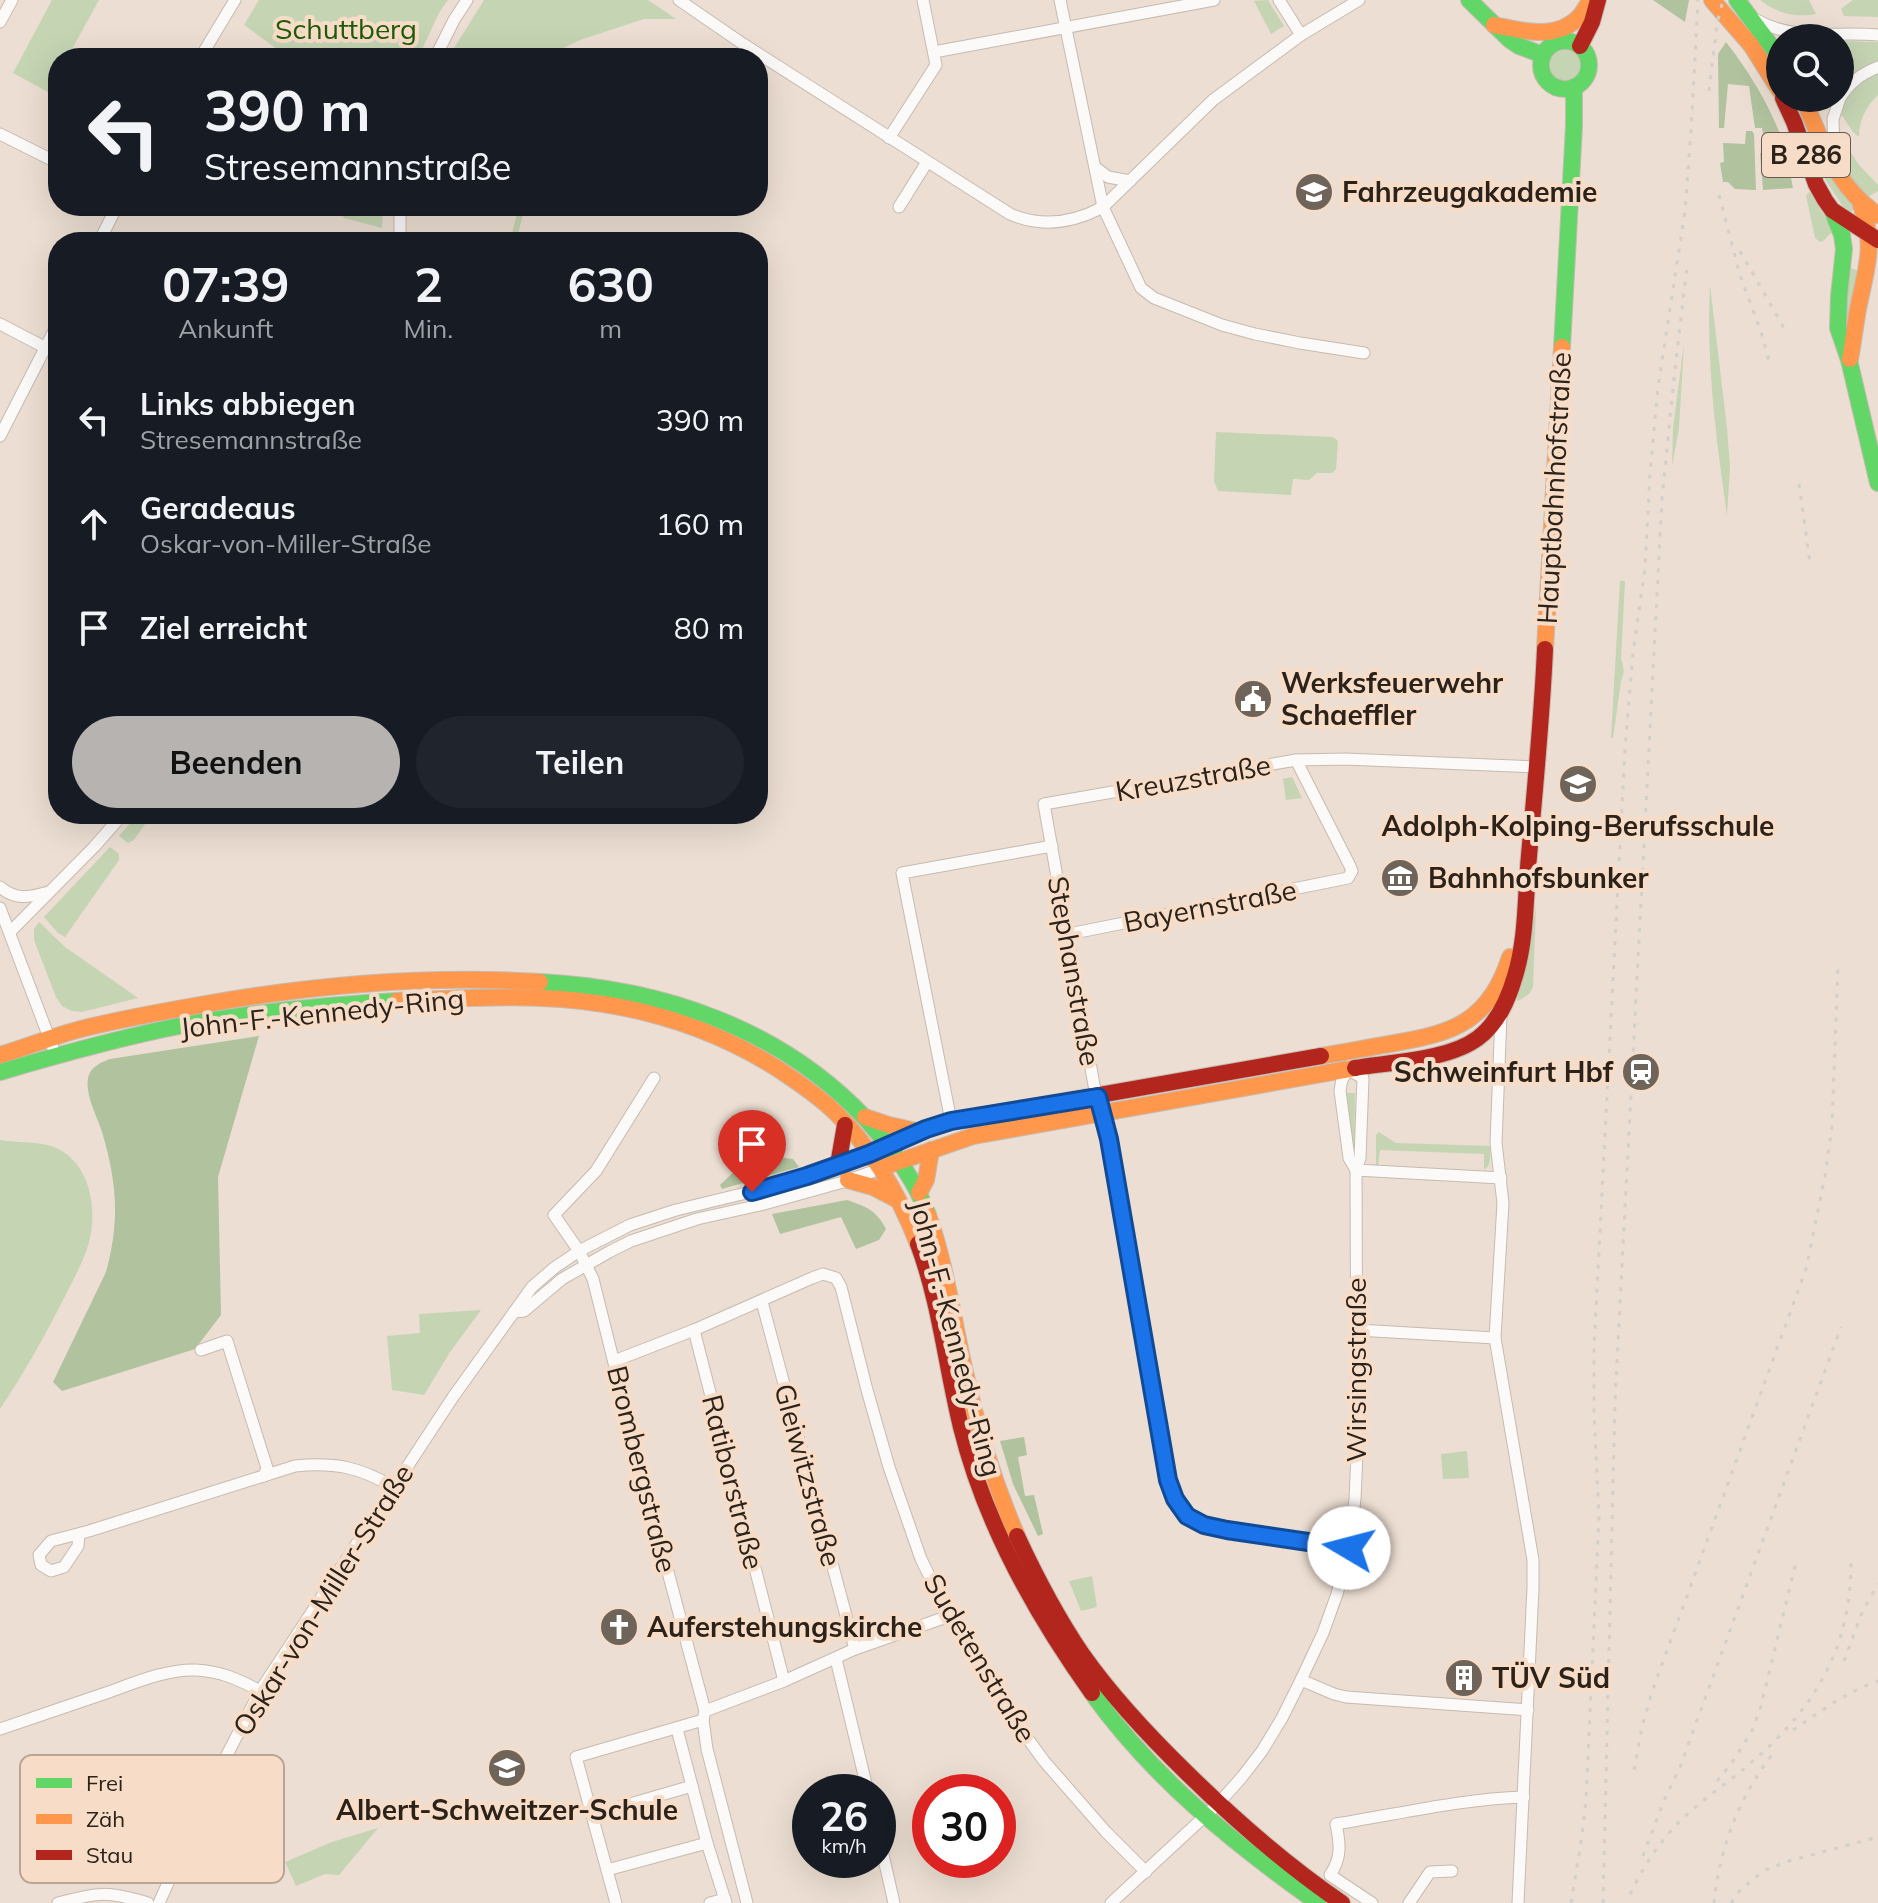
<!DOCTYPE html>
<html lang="de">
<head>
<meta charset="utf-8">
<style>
	:root { --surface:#171b24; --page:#20242c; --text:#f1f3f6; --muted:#9ea1a6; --accent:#b6b3b0 }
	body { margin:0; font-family:Mulish,sans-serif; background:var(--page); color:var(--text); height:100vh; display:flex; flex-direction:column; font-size:30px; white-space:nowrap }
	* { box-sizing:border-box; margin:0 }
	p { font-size:26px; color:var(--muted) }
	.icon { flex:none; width:44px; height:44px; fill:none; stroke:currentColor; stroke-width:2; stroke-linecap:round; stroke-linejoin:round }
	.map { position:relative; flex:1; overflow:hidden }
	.details { position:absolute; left:48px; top:232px; width:720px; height:592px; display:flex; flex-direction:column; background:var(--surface); border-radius:32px; box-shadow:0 8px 32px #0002 }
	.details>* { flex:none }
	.hud { position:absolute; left:48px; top:48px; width:720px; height:168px; border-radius:32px; box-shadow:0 8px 32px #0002; background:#171b24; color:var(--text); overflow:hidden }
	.controls { position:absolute; left:1766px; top:24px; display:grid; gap:16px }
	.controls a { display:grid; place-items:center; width:88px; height:88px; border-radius:50%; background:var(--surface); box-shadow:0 8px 32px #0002; font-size:40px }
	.speed { position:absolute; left:792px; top:1774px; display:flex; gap:16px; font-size:40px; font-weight:700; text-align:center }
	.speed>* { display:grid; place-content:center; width:104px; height:104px; border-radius:50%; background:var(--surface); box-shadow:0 8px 32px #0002; line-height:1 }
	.speed small { font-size:20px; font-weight:400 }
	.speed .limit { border:12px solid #d22; background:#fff; color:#111 }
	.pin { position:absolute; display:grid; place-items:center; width:68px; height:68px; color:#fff; margin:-82px -34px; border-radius:50% 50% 50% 0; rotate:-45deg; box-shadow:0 0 8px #0007 }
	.pin .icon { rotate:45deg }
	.me { position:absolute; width:88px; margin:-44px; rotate:278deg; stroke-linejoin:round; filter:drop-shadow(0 0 6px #0008) }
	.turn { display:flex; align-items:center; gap:28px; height:168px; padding:0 24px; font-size:36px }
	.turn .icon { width:104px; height:104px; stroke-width:2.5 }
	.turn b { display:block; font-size:56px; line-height:68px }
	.eta { display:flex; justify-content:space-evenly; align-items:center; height:136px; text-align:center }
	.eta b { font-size:48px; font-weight:700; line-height:56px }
	.button { display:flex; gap:16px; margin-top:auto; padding:16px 24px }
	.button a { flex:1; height:92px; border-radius:48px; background:var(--accent); color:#111; font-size:32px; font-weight:700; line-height:92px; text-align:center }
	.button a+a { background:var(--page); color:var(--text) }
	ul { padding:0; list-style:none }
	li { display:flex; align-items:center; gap:24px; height:104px; padding:0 24px }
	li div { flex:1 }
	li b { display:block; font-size:30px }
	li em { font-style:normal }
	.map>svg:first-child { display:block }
</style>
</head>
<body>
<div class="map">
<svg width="1878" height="1903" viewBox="0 0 1878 1903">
	<rect width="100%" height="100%" fill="#ecded2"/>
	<g fill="#c5d4b3">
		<polygon points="52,0 99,0 67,58 58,58 58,75 48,92 13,73"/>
		<polygon points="259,0 448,0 439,13 418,58 284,58 285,55 244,25"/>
		<polygon points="484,0 648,0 676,19 644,19 580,40 557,51 554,58 471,58 451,53"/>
		<polygon points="1268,0 1284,26 1271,34 1254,1"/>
		<path d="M1760,0H1809L1816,14C1795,18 1776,13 1760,0Z"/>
		<polygon points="1853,0 1878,0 1878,17 1844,16 1841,9"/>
		<polygon points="1840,41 1878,42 1878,61 1857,71 1840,88"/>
		<circle cx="1565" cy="65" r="15"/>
		<path d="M1878,71V95C1866,106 1859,120 1859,137L1853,132L1839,111C1847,89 1859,82 1878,71Z"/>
		<polygon points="1791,98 1795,98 1854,209 1848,214 1826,181"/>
		<path d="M1837,131L1859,165L1878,185V191L1866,198C1846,176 1839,161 1837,131Z"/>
		<polygon points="1810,192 1833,231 1823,241 1820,242 1815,238 1806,195"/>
		<polygon points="339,206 383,206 382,228 344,218"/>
		<polygon points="519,206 525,206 516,242 502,242 504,236 511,237"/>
		<polygon points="1851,268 1861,272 1850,308 1847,336 1844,321"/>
		<path d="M1710,285L1727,428L1730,467L1727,515C1716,439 1706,362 1710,285Z"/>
		<polygon points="1684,344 1679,428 1672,466 1673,428"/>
		<polygon points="1216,432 1333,437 1338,441 1336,469 1332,473 1317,473 1309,480 1293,479 1291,495 1218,491 1214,481"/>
		<path d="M1620,581H1625L1621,659C1624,667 1625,673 1621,681L1613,738H1611Z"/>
		<polygon points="1292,777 1302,798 1286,800 1283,779"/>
		<polygon points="138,814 152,814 134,840 128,843 119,836"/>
		<polygon points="110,847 119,854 119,860 65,937 58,933 44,917"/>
		<polygon points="1536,908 1533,987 1529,994 1518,1001 1517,1000"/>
		<polygon points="39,922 65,947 138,998 82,1012 72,1011 62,1006 56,997 34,940 34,929"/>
		<polygon points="1346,1093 1355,1093 1354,1159"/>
		<path d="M1379,1132L1396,1143L1490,1146C1490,1155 1492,1165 1484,1170V1154L1380,1150L1378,1166L1376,1165V1135Z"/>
		<path d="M0,1140C17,1143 38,1141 54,1147C90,1162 98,1208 89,1242C84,1261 73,1280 64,1298C45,1336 24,1373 0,1409Z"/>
		<polygon points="481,1310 450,1352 424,1395 392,1390 387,1336 420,1333 419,1314"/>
		<polygon points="1467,1451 1469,1478 1443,1479 1441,1454"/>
		<polygon points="1092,1576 1097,1607 1081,1611 1069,1581"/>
		<polygon points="378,1828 339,1875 325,1874 296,1886 285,1862 332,1842"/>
	</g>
	<g fill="#b1c29e">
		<polygon points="1653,0 1689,0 1685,22"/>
		<path d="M1726,42C1750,73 1771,107 1784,145C1788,159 1790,174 1793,188L1763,190L1760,153L1766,152L1762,128H1755L1749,86L1728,84L1724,128H1719L1718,54Z"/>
		<polygon points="1746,131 1752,131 1754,134 1756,190 1735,189 1728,182 1723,182 1720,163 1724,162 1723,143 1745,144"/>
		<path d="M259,1036L218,1177L221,1315L195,1349L62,1391L53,1382L106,1272C120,1221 117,1182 102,1132C97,1116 85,1095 88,1078C90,1067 100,1063 110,1059Z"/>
		<polygon points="763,1155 793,1159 799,1167 722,1189 720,1185 743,1163"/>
		<path d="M847,1200C867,1207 876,1210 886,1229L879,1240L856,1249L841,1217L780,1234L772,1214Z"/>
		<polygon points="1024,1437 1027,1455 1018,1457 1025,1496 1034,1495 1043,1534 1038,1536 1013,1484 1000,1441"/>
	</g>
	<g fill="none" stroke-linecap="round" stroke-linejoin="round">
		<defs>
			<g id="street">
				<path d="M679,0L743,44L1010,214C1042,228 1073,223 1103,207L1213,100L1301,35L1359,0"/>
				<polyline points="1060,0 1103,207 1141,288 1154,298 1222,325 1255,334 1300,343 1364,353"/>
				<polyline points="1279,0 1301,35"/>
				<path d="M1755,19C1794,42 1835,31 1878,35"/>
				<polyline points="0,22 12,0"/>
				<polyline points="934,52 1214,0"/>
				<polyline points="200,58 235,0"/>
				<polyline points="435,58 454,20 467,0"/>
				<path d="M1840,98C1850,82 1861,74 1878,67"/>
				<polyline points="0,134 58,163"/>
				<polyline points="889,138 936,65 923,0"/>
				<polyline points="1834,156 1833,119 1840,98"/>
				<polyline points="1095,167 1108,177 1130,181"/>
				<polyline points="899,207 927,162"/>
				<polyline points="99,242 117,206"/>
				<polyline points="400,242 400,206"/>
				<polyline points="0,324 46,348"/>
				<polyline points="0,436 58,323"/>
				<path d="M0,887C16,901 30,897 49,892"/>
				<polyline points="0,908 56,1056"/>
				<polyline points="10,932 94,847 123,814"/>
				<polyline points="1069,934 1348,878 1352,871 1350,866 1296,760"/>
				<polyline points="1501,1015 1496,1143 1503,1203 1495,1338 1533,1560 1533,1588 1518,1903"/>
				<polyline points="1349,1070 1342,1079 1340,1091 1349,1158 1356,1170"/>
				<polyline points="654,1078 596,1171 554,1215 579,1251 593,1279 640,1467 705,1711 703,1720 707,1749 747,1903"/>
				<polyline points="951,1121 902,873 1052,846"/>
				<polyline points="1356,1170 1501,1178"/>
				<polyline points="762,1302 855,1649"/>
				<polyline points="514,1312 524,1311 562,1279 609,1252 631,1241 697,1219 760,1205 843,1182 880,1169"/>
				<polyline points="694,1330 784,1681"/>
				<polyline points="1357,1330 1495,1338"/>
				<polyline points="201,1350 227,1341 267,1468 264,1476"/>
				<polyline points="614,1361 694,1330 812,1278 823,1274 836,1278 841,1287 867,1390 889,1467 921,1559 949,1616 1007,1710 1044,1761 1106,1832 1146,1872"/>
				<path d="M79,1534L78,1546L64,1567L51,1571L41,1565L39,1555L51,1541L89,1531L295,1466C334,1462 360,1467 393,1487"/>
				<polyline points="1349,1548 1227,1530 1204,1525 1187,1516 1175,1499 1168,1480 1109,1139 1094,1085 1044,804 1296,760 1345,759 1536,767"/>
				<polyline points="836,1659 868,1792"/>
				<polyline points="1301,1680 1334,1694 1346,1697 1528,1710"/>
				<polyline points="705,1711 784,1681 855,1649 949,1616"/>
				<path d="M0,1729C35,1717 71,1705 106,1693C134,1683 166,1669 196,1670C220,1671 240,1680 260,1691"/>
				<polyline points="677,1729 707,1843 726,1903"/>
				<polyline points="592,1815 692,1786"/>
				<polyline points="878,1833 894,1903"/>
				<polyline points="607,1870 707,1843"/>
				<path d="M58,1903C99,1892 107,1891 148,1903"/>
				<polyline points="159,1903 215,1778 260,1691 453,1397 532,1287 554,1268 579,1251 630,1225 676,1210 771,1187 869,1154"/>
				<polyline points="616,1903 576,1757 703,1720"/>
				<polyline points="710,1903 725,1899"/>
				<polyline points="1111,1903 1218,1804 1242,1777 1262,1751 1282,1718 1299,1684 1323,1633 1337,1594 1349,1548 1355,1499 1357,1454 1356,1170 1360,1158 1363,1078 1349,1070 1349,1066"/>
				<path d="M1372,1903L1330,1875C1342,1858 1340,1843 1336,1824C1399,1814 1460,1799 1524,1797"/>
				<polyline points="1409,1903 1430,1872 1452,1871"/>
			</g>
			<g id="fast">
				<polyline points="1469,0 1510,40 1519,46 1543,55"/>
				<polyline points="1737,0 1780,58"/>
				<circle cx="1565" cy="65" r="24"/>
				<polyline points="1832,210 1842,235 1844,249 1839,296 1838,328 1849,360 1878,483"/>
				<polyline points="1562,347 1574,126 1574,87"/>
				<path d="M540,982C661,988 780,1028 865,1118C891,1147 915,1179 928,1215"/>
				<path d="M0,1072C61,1054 122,1037 184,1025C254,1012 326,1005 397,1001"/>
				<path d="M1092,1693C1153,1778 1233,1843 1318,1903"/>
			</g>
			<g id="slow">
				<polyline points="1712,0 1751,45 1780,91"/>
				<path d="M1494,25C1523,31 1557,41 1580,16C1584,11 1587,5 1591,0"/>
				<path d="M1803,98C1823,143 1835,186 1878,215"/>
				<path d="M1850,359C1853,343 1855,326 1858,309C1866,268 1876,247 1861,205"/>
				<polyline points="1545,649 1562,347"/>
				<path d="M397,1001C466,998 536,993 604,1004C666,1014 722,1034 775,1067C795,1080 816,1094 834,1111C872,1148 899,1195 918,1244"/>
				<path d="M0,1055C27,1047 54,1036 81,1029C120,1019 160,1012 200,1005C312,985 427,975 540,982"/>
				<path d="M1321,1056C1346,1052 1370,1047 1395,1043C1455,1033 1490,1020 1510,957"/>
				<polyline points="865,1117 889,1125 920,1132"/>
				<polyline points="889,1165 973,1136 1355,1068"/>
				<polyline points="848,1180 873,1187 898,1200"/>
				<polyline points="919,1193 926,1180 931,1150"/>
				<path d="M928,1215C946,1265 953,1320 965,1372C977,1428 994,1483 1017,1536"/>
			</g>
			<g id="jam">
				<polyline points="1580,46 1592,22 1598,0"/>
				<polyline points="1783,98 1794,122 1816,184 1825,200 1832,210 1878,240"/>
				<path d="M1355,1068C1392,1062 1449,1060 1478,1038C1498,1023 1508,1000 1515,976C1527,937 1525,896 1529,856C1535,787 1542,718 1545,649"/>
				<polyline points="878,1150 926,1129 951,1121 1321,1056"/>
				<polyline points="838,1165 845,1125"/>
				<path d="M918,1244C940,1303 946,1366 961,1427C985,1524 1034,1612 1092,1693"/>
				<path d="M1017,1536C1036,1577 1057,1617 1082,1654C1113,1698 1149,1736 1187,1773C1236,1821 1286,1865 1342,1903"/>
			</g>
		</defs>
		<use href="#street" stroke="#c5bbb1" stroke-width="13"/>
		<use href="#fast" stroke="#c5bbb1" stroke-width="18"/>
		<use href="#slow" stroke="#c5bbb1" stroke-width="18"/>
		<use href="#jam" stroke="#c5bbb1" stroke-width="18"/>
		<use href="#street" stroke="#fcfaf8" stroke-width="11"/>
		<use href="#fast" stroke="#63d668" stroke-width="16"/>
		<use href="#slow" stroke="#ff974d" stroke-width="16"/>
		<use href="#jam" stroke="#b3261e" stroke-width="16"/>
		<g stroke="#d3cfcb" stroke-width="3" stroke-dasharray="4 8" stroke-linecap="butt">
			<polyline points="1709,91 1717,24 1723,0"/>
			<polyline points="1719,195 1740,275 1761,332 1769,361"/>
			<polyline points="1740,251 1785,330"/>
			<polyline points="1799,484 1810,563"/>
			<polyline points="1844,1661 1863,1610 1878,1584"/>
			<path d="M1793,1730C1821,1711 1846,1692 1878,1681"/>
			<polyline points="1634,1770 1642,1727 1652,1692 1806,1269 1825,1176 1832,1126 1838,966"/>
			<polyline points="1717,1781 1731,1764 1752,1731 1761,1706 1797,1558"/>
			<polyline points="1643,1856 1663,1803 1680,1767 1841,1327"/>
			<path d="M1630,1894C1640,1874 1651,1854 1666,1837C1686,1811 1714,1793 1740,1772C1811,1714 1852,1653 1851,1558"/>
			<polyline points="1571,1903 1582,1836 1586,1800 1599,1517 1594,1412 1594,1347 1625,749 1633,653 1645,568 1650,474 1658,387 1685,211 1691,131 1698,0"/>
			<polyline points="1603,1903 1615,1400 1662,499 1674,378 1687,267"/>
			<path d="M1714,1903C1719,1848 1741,1792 1776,1750"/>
			<polyline points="1731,1903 1741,1889 1765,1870 1789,1861 1878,1837"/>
		</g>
	</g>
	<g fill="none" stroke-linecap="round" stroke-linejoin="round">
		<defs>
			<polyline id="route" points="752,1192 807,1176 869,1154 926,1129 951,1121 1098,1097 1109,1139 1168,1480 1175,1499 1187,1516 1204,1525 1227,1530 1349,1548"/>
		</defs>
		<use href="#route" stroke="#114b97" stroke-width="20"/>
		<use href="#route" stroke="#1a73e8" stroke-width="14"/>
	</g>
	<defs>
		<symbol id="university-disc" viewBox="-11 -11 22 22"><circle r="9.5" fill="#6f645a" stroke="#f7ddc8"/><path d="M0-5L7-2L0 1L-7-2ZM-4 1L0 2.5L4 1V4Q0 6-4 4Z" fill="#fff"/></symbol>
		<symbol id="civic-disc" viewBox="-11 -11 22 22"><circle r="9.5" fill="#6f645a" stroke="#f7ddc8"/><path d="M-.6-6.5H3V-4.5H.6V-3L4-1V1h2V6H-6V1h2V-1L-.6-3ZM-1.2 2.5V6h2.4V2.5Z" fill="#fff"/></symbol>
		<symbol id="school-disc" viewBox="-11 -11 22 22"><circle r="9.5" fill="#6f645a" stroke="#f7ddc8"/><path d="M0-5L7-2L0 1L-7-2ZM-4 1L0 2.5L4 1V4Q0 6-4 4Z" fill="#fff"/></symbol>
		<symbol id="museum-disc" viewBox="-11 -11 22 22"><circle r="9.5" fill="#6f645a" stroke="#f7ddc8"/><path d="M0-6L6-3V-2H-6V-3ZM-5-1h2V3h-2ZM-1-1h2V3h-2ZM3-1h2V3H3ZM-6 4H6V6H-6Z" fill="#fff"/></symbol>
		<symbol id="station-disc" viewBox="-11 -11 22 22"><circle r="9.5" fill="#6f645a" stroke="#f7ddc8"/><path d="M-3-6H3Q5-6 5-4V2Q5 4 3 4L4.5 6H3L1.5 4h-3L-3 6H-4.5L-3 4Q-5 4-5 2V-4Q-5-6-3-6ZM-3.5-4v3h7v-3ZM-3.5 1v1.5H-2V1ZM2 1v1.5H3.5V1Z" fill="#fff"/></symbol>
		<symbol id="church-disc" viewBox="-11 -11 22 22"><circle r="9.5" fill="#6f645a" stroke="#f7ddc8"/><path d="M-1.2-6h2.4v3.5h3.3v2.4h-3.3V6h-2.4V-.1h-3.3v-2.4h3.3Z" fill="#fff"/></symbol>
		<symbol id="building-disc" viewBox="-11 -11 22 22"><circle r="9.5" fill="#6f645a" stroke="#f7ddc8"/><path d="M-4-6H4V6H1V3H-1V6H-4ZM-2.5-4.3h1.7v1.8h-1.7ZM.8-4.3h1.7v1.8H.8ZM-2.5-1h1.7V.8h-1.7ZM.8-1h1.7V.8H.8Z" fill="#fff"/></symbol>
	</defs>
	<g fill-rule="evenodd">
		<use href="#university-disc" x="1292" y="170" width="44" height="44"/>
		<use href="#civic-disc" x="1231" y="677" width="44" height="44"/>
		<use href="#school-disc" x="1556" y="762" width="44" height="44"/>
		<use href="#museum-disc" x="1378" y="856" width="44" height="44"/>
		<use href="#station-disc" x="1619" y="1050" width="44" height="44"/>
		<use href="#church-disc" x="597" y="1605" width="44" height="44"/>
		<use href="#building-disc" x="1442" y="1656" width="44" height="44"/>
		<use href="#school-disc" x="485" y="1746" width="44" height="44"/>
	</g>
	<g text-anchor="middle" stroke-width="8" stroke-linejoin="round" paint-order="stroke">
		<rect fill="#f7ddc8" stroke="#685a4e" stroke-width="2" x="1762" y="133" width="88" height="44" rx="6"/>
		<g font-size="26" font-weight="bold" fill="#2b221a">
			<text x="1806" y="164">B 286</text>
		</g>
		<g font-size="28" fill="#215a07" stroke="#f7ddc8">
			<text x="346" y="39">Schuttberg</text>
		</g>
		<g font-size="28" font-weight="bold" fill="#2b221a" stroke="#f7ddc8" text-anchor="start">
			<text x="1342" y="202">Fahrzeugakademie</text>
			<text x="1281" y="693">Werksfeuerwehr<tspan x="1281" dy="32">Schaeffler</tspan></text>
			<text x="1578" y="836" text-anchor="middle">Adolph-Kolping-Berufsschule</text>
			<text x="1428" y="888">Bahnhofsbunker</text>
			<text x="1613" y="1082" text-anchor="end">Schweinfurt Hbf</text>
			<text x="647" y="1637">Auferstehungskirche</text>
			<text x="1492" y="1688">TÜV Süd</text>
			<text x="507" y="1820" text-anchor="middle">Albert-Schweitzer-Schule</text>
		</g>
		<g font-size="28" fill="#2b221a" stroke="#f7ddc8">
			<text transform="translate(1554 488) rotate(-87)" y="10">Hauptbahnhofstraße</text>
			<text transform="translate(1193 778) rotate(-10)" y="10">Kreuzstraße</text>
			<text transform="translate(1210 906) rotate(-11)" y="10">Bayernstraße</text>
			<text transform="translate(1074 971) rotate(80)" y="10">Stephanstraße</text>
			<text transform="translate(322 1013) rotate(-6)" y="10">John-F.-Kennedy-Ring</text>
			<text transform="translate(956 1338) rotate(75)" y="10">John-F.-Kennedy-Ring</text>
			<text transform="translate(1356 1370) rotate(-90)" y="10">Wirsingstraße</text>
			<text transform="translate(642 1469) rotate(76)" y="10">Brombergstraße</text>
			<text transform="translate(808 1475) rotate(75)" y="10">Gleiwitzstraße</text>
			<text transform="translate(733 1482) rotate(76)" y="10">Ratiborstraße</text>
			<text transform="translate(323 1600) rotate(-58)" y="10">Oskar-von-Miller-Straße</text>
			<text transform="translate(980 1658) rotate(59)" y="10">Sudetenstraße</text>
		</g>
	</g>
	<rect x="20" y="1755" width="264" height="128" rx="12" fill="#f7ddc8" stroke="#baa594" stroke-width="2"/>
	<rect x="36" y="1778" width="36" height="10" fill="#63d668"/>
	<rect x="36" y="1814" width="36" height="10" fill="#ff974d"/>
	<rect x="36" y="1850" width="36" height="10" fill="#b3261e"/>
	<g font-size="22" fill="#2b221a">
		<text x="86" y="1791">Frei</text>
		<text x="86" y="1827">Zäh</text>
		<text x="86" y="1863">Stau</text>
	</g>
</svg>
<div class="controls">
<a><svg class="icon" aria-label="search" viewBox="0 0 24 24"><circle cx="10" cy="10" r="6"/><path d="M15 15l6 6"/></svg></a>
</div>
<div class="speed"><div>26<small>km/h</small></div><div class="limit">30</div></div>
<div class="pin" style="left:752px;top:1192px;background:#d93025"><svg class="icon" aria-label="arrive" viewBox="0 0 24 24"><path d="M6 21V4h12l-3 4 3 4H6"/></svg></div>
<svg class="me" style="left:1349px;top:1548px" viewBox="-20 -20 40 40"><circle r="19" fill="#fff"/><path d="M0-13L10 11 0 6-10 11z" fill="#1a73e8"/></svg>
<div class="hud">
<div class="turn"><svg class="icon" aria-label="left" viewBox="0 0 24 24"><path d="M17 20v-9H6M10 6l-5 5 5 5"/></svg><div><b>390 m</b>Stresemannstraße</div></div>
</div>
<section class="details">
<div class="eta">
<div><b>07:39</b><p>Ankunft</p></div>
<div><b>2</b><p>Min.</p></div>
<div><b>630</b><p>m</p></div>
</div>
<ul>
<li><svg class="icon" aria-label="left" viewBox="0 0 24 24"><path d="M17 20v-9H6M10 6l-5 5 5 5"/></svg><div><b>Links abbiegen</b><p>Stresemannstraße</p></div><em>390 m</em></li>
<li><svg class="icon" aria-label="ahead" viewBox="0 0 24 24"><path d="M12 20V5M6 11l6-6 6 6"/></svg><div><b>Geradeaus</b><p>Oskar-von-Miller-Straße</p></div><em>160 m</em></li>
<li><svg class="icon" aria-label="arrive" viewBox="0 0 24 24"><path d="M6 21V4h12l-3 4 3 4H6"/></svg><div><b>Ziel erreicht</b></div><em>80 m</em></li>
</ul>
<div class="button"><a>Beenden</a><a>Teilen</a></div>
</section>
</div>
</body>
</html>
